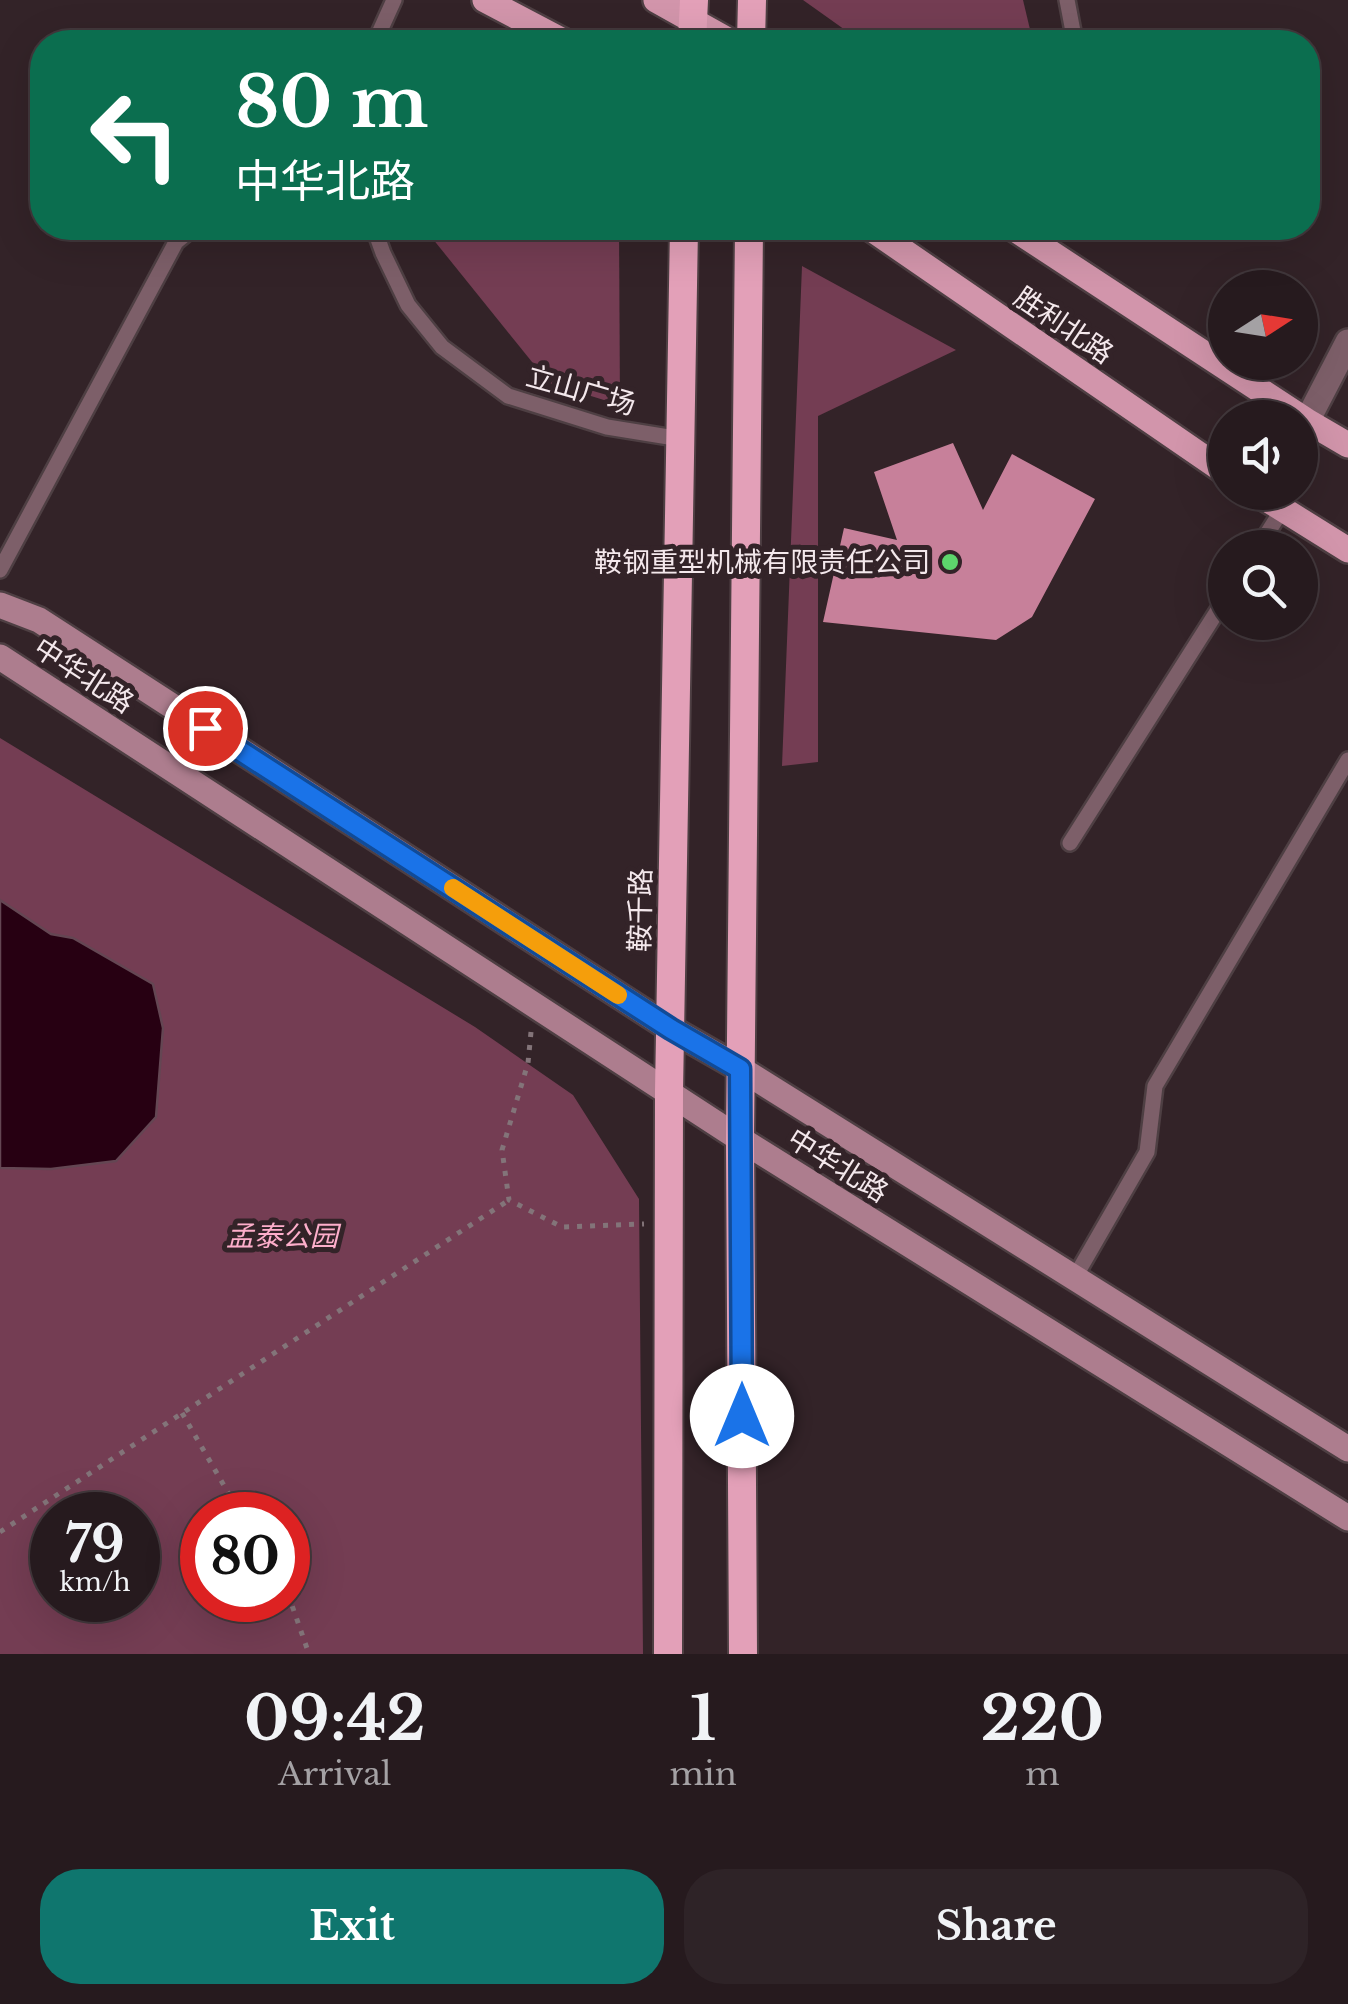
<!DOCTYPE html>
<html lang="en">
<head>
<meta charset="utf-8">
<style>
	:root { --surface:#261a1e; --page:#2e2327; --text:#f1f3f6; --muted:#a4a1a4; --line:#42383c; --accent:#0f766e }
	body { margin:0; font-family:"Libre Baskerville","Noto Sans SC",serif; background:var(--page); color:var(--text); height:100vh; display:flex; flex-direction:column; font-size:38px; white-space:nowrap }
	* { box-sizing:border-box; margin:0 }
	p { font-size:32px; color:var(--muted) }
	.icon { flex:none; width:55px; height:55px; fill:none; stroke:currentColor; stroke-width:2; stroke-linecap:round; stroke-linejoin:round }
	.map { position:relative; height:1654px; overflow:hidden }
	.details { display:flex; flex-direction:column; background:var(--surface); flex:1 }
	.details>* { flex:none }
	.hud { position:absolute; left:30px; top:30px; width:1290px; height:210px; border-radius:40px; box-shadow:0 10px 40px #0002,0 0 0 2px var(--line); background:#0b6e4f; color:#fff; overflow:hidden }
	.needle { width:65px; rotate:78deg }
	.tools { position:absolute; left:1208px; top:270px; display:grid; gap:20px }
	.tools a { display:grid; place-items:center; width:110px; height:110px; border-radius:50%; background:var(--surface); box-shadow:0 10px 40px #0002,0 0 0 2px var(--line); font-size:50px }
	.speed { position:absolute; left:30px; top:1492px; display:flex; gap:20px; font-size:50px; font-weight:700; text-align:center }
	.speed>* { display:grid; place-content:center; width:130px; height:130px; border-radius:50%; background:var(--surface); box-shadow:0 10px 40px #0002,0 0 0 2px var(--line); line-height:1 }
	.speed small { font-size:25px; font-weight:400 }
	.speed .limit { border:15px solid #d22; background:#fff; color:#111 }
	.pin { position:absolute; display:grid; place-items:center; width:85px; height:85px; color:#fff; margin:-42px; border:5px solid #fff; border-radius:50%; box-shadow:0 2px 10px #0007 }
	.me { position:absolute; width:110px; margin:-55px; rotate:0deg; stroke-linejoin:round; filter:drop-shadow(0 0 8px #0008) }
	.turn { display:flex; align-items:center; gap:35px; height:210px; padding:0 40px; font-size:45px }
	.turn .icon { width:130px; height:130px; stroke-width:2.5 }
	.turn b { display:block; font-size:70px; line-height:85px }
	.eta { display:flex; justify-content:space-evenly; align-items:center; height:170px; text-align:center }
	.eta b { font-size:60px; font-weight:700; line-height:70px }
	.button { display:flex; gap:20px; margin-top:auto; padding:20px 40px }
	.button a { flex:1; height:115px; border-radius:40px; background:var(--accent); color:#fff; font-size:40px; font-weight:700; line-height:115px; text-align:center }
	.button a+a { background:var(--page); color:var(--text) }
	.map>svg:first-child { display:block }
</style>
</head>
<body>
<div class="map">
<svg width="1348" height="1654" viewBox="0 0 1348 1654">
	<rect width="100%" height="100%" fill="#332328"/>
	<g fill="#743d53" fill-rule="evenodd">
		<polygon points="803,0 1023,0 1033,42 862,42"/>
		<polygon points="424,228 619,228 620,405 549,383"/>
		<polygon points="802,266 956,350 818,416 818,762 782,766"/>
		<path d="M0,738L475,1027L573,1095L639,1199L643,1654H0ZM52,1515H138V1600H52ZM202,1515H288V1600H202Z"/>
	</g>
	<polygon fill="#270012" stroke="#644653" stroke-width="2.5" points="0,900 51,934 73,938 153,984 163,1028 156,1117 116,1161 51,1169 0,1168"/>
	<polygon fill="#c7809a" points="953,443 983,510 1012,454 1095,499 1032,617 996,640 823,622 844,528 897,540 874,472"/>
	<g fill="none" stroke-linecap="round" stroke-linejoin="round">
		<defs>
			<g id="service">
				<polyline points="1067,0 1075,42"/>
				<polyline points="375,42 394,0"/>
				<polyline points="374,228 383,253 408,305 442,347 508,396 607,427 681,439"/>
				<polyline points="1258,548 1282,510"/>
				<polyline points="0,570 176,242 193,228"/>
				<polyline points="1070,843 1225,599"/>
				<polyline points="1075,1277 1147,1152 1155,1086 1348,760"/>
			</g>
			<polyline id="minor" points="1307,421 1348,342"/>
			<g id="secondary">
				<polyline points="0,605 39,620 671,1029 741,1069 1348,1449"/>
				<polyline points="0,657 740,1139 1348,1518"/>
			</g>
			<g id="primary">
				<polyline points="485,0 565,42"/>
				<polyline points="656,0 731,42"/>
				<polyline points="870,228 1225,472"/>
				<polyline points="1013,228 1307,421 1348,445"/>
				<polyline points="1255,492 1348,550"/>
			</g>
			<g id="trunk">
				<polyline points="692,42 694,0"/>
				<polyline points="751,42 752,0"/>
				<polyline points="668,1654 669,1092 684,228"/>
				<polyline points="743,1654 740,1139 749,228"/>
			</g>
		</defs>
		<use href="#service" stroke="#4e3f43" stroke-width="20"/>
		<use href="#minor" stroke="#4e3f43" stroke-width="30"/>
		<use href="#secondary" stroke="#4e3f43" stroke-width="30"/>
		<use href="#primary" stroke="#4e3f43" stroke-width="30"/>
		<use href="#trunk" stroke="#4e3f43" stroke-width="32"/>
		<g stroke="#837479" stroke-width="5" stroke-dasharray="5 8" stroke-linecap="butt">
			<polyline points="531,1032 528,1063 502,1150 509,1200 562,1227 644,1224"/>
			<polyline points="182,1413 241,1515"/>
			<polyline points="0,1532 509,1200"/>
			<polyline points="288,1594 309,1654"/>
		</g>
		<use href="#service" stroke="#7d5f69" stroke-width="15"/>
		<use href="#minor" stroke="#7d5f69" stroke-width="25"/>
		<use href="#secondary" stroke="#ad7d8e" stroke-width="25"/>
		<use href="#primary" stroke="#d295ab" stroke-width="25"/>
		<use href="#trunk" stroke="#e3a0b8" stroke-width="28"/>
	</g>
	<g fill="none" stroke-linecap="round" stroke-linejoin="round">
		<defs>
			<polyline id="route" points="205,728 671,1029 740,1069 742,1416"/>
		</defs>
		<use href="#route" stroke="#114b97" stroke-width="25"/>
		<use href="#route" stroke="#1a73e8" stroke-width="18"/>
		<polyline stroke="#f59e0b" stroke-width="18" points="453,888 618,995"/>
	</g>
	<circle fill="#5dd56c" stroke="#332328" stroke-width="4" cx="950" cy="562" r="10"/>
	<g text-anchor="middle" stroke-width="10" stroke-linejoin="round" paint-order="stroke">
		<g font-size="28" fill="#f4e8ec" stroke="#332328">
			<text transform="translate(1064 325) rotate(34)" y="10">胜利北路</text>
			<text transform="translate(581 390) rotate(16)" y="10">立山广场</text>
			<text transform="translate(84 675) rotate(33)" y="10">中华北路</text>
			<text transform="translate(640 910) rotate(-89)" y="10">鞍千路</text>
			<text transform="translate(838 1165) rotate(32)" y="10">中华北路</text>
		</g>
		<g font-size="28" fill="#f4e8ec" stroke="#332328" text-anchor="end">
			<text x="930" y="572">鞍钢重型机械有限责任公司</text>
		</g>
		<g font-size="28" font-style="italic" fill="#fdaeca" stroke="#332328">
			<text x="282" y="1246">孟泰公园</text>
		</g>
	</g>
</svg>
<div class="tools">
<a><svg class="needle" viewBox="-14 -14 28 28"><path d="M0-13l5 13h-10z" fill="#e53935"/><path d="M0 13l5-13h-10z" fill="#a4a1a4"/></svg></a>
<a><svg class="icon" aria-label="sound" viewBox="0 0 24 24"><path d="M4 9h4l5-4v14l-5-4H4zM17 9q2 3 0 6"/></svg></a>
<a><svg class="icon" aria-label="search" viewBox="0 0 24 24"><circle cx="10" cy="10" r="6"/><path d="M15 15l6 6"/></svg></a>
</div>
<div class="speed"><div>79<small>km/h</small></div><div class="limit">80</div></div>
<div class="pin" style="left:205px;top:728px;background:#d93025"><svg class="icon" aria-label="arrive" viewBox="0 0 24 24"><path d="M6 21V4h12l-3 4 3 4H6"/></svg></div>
<svg class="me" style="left:742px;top:1416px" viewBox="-20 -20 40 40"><circle r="19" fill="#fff"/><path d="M0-13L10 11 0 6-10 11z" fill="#1a73e8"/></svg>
<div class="hud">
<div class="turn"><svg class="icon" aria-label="left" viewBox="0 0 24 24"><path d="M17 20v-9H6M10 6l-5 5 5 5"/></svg><div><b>80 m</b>中华北路</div></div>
</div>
</div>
<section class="details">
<div class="eta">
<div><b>09:42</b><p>Arrival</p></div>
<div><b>1</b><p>min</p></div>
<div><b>220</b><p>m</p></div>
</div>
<div class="button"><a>Exit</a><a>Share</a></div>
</section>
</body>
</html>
